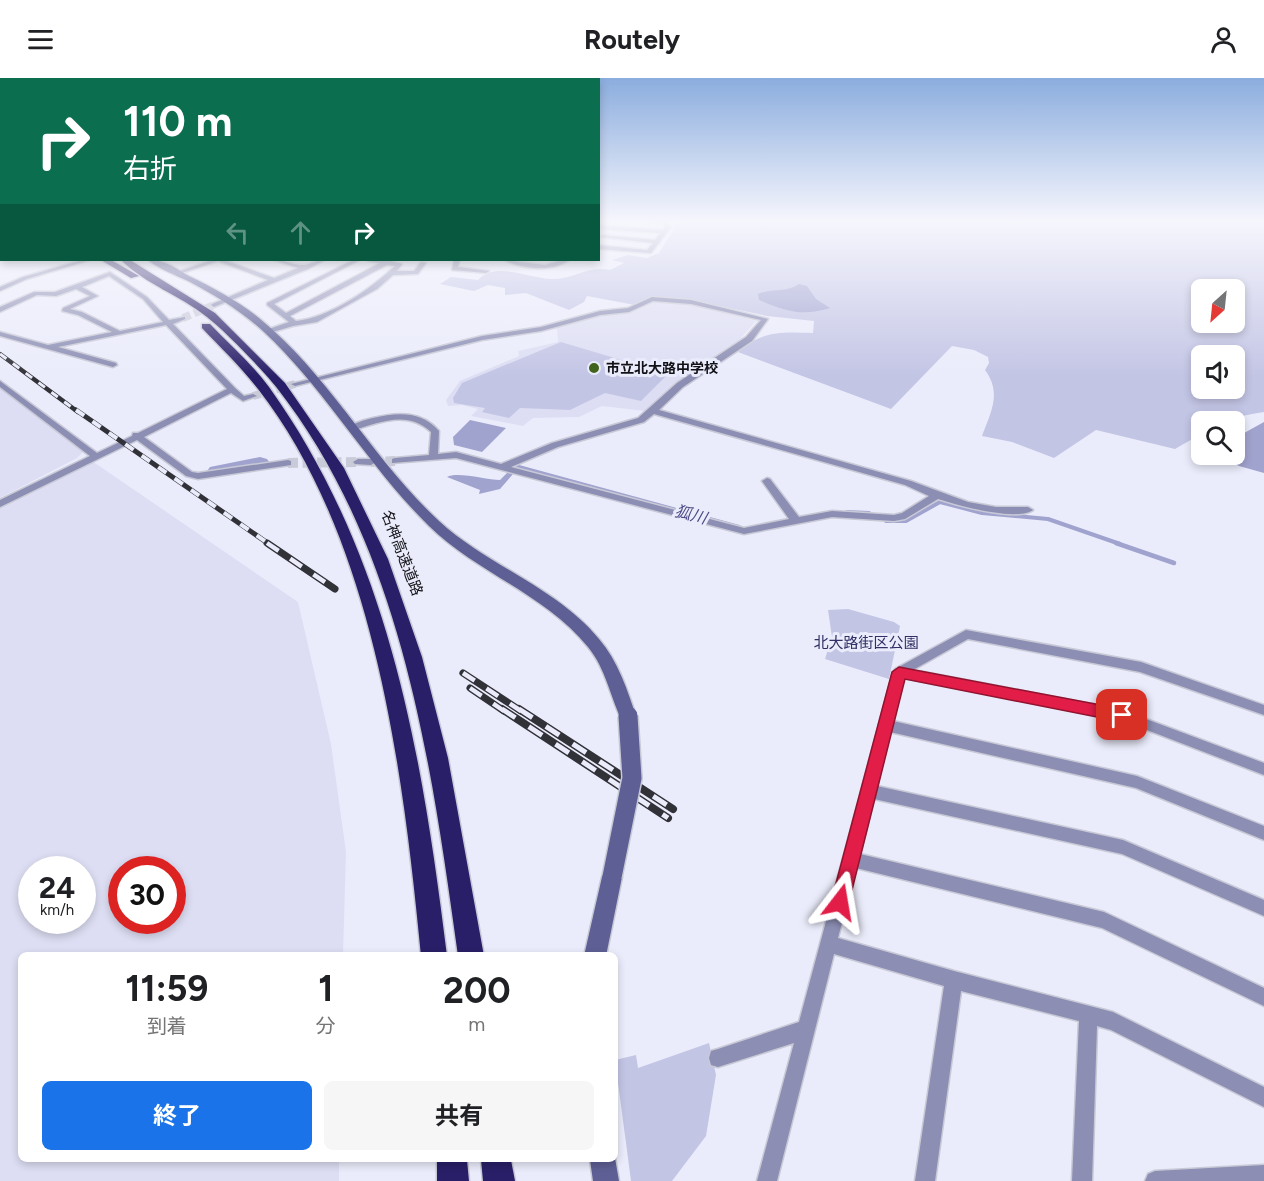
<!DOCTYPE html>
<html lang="ja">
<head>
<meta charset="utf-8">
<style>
	:root { --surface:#fff; --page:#f6f6f6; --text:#202124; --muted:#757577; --accent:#1a73e8 }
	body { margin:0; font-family:Figtree,"Noto Sans JP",sans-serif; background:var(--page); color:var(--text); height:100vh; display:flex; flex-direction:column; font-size:22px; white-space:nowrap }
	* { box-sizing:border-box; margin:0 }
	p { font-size:20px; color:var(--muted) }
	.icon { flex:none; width:33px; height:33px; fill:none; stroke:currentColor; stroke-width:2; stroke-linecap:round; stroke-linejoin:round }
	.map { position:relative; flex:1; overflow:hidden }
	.details { position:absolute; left:18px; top:874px; width:600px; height:210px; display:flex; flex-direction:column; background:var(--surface); border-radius:9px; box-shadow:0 3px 9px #0003 }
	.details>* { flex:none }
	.hud { position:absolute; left:0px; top:0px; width:600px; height:183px; box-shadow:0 3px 9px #0003; background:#0b6e4f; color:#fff; overflow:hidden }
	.needle { width:39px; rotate:207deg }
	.tools { position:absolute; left:1191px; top:201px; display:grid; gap:12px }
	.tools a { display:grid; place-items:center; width:54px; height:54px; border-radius:9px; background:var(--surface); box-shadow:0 3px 9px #0003; font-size:30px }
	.speed { position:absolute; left:18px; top:778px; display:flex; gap:12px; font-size:30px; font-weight:700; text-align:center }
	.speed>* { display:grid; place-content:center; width:78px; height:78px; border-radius:50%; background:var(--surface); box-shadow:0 3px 9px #0003; line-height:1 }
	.speed small { font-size:15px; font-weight:400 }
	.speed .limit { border:9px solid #d22; background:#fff; color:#111 }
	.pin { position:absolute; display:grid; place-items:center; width:51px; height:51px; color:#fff; margin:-26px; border-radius:12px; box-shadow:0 3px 9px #0006 }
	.me { position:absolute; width:66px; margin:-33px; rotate:14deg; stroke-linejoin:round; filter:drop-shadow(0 0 4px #0008) }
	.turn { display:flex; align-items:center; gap:21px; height:126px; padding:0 24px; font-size:27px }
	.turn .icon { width:78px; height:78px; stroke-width:2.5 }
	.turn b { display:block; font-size:42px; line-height:51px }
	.lanes { display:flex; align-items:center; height:57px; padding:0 24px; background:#0003; justify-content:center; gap:30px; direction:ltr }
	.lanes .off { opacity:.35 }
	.eta { display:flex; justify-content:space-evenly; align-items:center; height:102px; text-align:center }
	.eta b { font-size:36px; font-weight:700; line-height:42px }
	.primary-button { display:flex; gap:12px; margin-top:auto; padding:12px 24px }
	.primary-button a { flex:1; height:69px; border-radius:9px; background:var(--accent); color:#fff; font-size:24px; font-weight:700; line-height:69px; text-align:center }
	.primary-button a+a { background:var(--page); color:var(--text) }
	header { display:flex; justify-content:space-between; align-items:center; height:78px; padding:0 24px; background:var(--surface); font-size:27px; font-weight:700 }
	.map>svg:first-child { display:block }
</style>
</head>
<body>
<header><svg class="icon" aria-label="menu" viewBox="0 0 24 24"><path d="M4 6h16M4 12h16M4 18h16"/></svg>Routely<svg class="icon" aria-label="person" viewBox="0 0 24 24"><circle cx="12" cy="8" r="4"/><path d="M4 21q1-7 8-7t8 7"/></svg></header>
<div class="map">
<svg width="1264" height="1103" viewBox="0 0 1264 1103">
	<rect width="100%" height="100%" fill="#ebecfb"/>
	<g fill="#dddef3" fill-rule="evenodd">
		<polygon points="652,222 688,226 756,243 740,261 673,307 653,330 645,333 602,328 579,339 533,340 523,348 471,338 478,331 462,327 448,328 446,322 460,303 519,278 518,273 558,264 557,249 601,236 631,232"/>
		<polygon points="0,308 83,374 77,380 0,420"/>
		<path d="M92,383L298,524L331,666L346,774L343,877L21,878V1082H339V1103H0V430ZM32,792H82V843H32ZM122,792H172V843H122Z"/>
	</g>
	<g fill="#c3c5e5" fill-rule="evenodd">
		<path d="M679,143H1264V334C1243,337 1223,343 1202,344L1201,356L1175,371L1096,352L1054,380L1012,364L982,358C991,334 1002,315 985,292L989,285L988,279L974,272L952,268L891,331L738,274C764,252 781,254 813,255L814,243L767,238L696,223L649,219L635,227L587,218L584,224L569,232L526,215L505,217V210L488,207L474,213L440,206L451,199L478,202C495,183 529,200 551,201C573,202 587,187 610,192L624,185L612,182L628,177L647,180L659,175ZM1202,212H1234V244H1202ZM1202,278H1234V310H1202Z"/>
		<polygon points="561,264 668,296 641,323 605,315 570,332 520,330 509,340 482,334 485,330 454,325 453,320 462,305"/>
		<polygon points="848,531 894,544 900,548 889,601 825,581 832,559 828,532"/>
		<polygon points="709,965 716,997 706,1058 672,1103 631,1103 615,982 636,977 638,990"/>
	</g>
	<g fill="#a1a3cf">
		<path d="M799,206L807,208L816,221L830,230C801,239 786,233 759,222L758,216C772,210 786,215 799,206Z"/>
		<polygon points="470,342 506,350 482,374 454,367 453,359"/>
		<polygon points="1264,344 1264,395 1239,388 1221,378 1219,377 1234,376 1235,360"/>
		<path d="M508,394L513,396L500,411L479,416L480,412L447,399C457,393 487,402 500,402Z"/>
	</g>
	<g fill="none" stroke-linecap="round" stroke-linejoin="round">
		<g stroke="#a1a3cf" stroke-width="4">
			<polyline points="515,388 739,449"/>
			<polyline points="847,434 869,435"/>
			<polyline points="886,443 906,443 940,424 982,435 1048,441 1120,466"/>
		</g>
		<polyline stroke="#a1a3cf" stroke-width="4.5" points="1116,465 1174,485"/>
		<g fill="#a1a3cf" fill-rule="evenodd">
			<polygon points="0,175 2,182 6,182 0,183"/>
			<polygon points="260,379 267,381 270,385 267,389 217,399 210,397 207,393 210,389"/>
		</g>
		<polyline stroke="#cacbd9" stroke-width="6" stroke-dasharray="6 3" stroke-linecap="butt" points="211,228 214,227"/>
		<g stroke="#cacbd9" stroke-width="8" stroke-dasharray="8 4" stroke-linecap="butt">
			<polyline points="183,240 214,227"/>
			<polyline points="253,318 295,306"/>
		</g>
		<g stroke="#cacbd9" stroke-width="10" stroke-dasharray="10 4.5" stroke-linecap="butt">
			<polyline points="371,384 395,383"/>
			<polyline points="288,385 358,384"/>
		</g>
		<defs>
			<g id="street">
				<polygon points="648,143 666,143 671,149 651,175 598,171 598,167 647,172 653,165 600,159 603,157 655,162 660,155 598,151 598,147 663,152 665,149 664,146"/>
				<rect x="0" y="151" width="2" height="4"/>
				<polygon points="82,182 90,182 27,201 0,213 0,209 23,199"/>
				<path d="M212,182H224L274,200L298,190L274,182C284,182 296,188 305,187C313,186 317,181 325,182L308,191L214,229L211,227L212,226L268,202L218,183L179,196L174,195Z"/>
				<path d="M353,182H360L274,226L286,235L380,185L368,183L367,182H387L402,186L397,193H414L421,184L426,185L418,196L393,197L377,211L317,244L293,248L266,256V252L289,244L267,227V225ZM387,187L395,188C370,211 331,239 296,243L290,238Z"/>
				<polygon points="454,182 460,182 458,189 489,193 486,195 452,192"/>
				<path d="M504,182L545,187L562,182H569C551,195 523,191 504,182Z"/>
				<path d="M110,194L147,219L169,242L185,239V241L173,246L235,310L244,318L253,316L257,318L243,323L231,315L144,359L192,394L198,395L288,382L291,383V387L198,401L186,398L137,362L0,429V422L90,378L0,309V303L97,375L132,358L133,355H138L227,311L166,247L58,269L116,285L117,287L113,289L0,258V254L48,267L112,254L78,237L62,233L63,230L90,218L76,211L56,218L37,217L0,234V229L34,214H55ZM109,198L143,221L163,244L120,253L82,234L70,231L98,218L82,209Z"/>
				<path d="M652,219L691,222L768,241L752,263L683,309L659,332L911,403L968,424L996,429H1028L1033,432C1017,444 957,427 938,421L905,441L894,443L832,439L744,456L456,380L392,385V381L395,380L429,377L431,354C407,331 378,345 351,353L347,350C354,345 364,342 373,340C398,334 422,333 439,353L438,376L456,374L501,386L552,365L638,340L677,305L746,259L761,242L691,226L653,223L629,234L600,237L541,253L482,262L295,308L291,306L482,258L541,249L600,233L628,230ZM654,336L905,407L929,418L902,435L894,437L832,433L799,439L770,401L767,400L762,403L789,441L744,450L511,389L558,369L644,344Z"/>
				<polygon points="358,381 371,381 376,384 371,387 355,386 353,384"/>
				<polygon points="966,552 1141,584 1264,627 1264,637 1140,594 968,561 913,592 1122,632 1264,685 1264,697 1121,642 904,600 893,643 1137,698 1264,748 1264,762 1136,710 890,654 877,708 1123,762 1264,822 1264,838 1122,776 874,721 860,776 1104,834 1264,910 1264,928 1102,850 856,790 838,860 954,893 1113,934 1264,1009 1264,1029 1111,952 1097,948 1092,1103 1072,1103 1079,943 961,913 935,1103 915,1103 944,908 834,876 777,1103 757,1103 794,965 718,989 711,987 709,980 711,973 718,971 799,944 893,594 895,591"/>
				<polygon points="1264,1087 1264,1103 1145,1103 1148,1096 1155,1093"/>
			</g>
			<g id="secondary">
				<rect x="0" y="160" width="2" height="4"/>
				<path d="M148,182C162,180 177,191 189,198C214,210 238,223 259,240C330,298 373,382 439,443C488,488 556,509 599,561C618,583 627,611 636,638L634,643L628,645L622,643C610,618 606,591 588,569C545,516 477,495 429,448C368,388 326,312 264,254C241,233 215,217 188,203C175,197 159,191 148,182Z"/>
				<polygon points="612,789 619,792 622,799 606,878 584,878 602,799 605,792"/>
				<polygon points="615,1080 619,1103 593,1103 590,1082"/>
			</g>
			<g id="highway">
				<polygon points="101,182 111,182 139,198 131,200"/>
				<path d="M121,182H130L215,235L285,305L344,390L388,481L422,579L448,680L484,878H458C431,683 402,470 277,310C262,291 226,254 207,239C181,218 145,206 121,182Z"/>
				<path d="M202,246H210C229,266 252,286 269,309C390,478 422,676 447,878H421C403,693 375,461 258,311C241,289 221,270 202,250Z"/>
				<polygon points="437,1082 467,1082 469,1103 437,1103"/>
				<polygon points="481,1082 511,1082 515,1103 483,1103"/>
			</g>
		</defs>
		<use href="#street" stroke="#c8c9d6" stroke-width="3"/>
		<use href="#secondary" stroke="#c8c9d6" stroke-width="3"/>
		<use href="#highway" stroke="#c8c9d6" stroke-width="3"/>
		<use href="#street" fill="#8c8eb3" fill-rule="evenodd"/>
		<use href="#secondary" fill="#5e5f94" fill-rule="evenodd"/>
		<use href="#highway" fill="#291f68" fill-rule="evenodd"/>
		<defs>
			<polyline id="rail-far3" points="0,276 78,334"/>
			<polyline id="rail-far2" points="76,332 269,466"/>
			<g id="rail-far1">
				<polyline points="267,465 335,511"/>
				<polyline points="463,595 521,633"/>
				<polyline points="470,610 504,633"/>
			</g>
			<g id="rail">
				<polyline points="502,631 668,740"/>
				<polyline points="519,631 673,731"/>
			</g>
		</defs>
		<use href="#rail-far3" stroke="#313138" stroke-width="4.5"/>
		<use href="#rail-far2" stroke="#313138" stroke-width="5"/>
		<use href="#rail-far1" stroke="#313138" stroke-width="7"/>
		<use href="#rail" stroke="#313138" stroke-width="8"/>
		<use href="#rail-far3" stroke="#ebecfb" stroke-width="3" stroke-dasharray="8" stroke-linecap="butt"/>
		<use href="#rail-far2" stroke="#ebecfb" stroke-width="4" stroke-dasharray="10" stroke-linecap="butt"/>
		<use href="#rail-far1" stroke="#ebecfb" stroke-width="4.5" stroke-dasharray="14" stroke-linecap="butt"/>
		<use href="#rail" stroke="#ebecfb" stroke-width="5" stroke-dasharray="16" stroke-linecap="butt"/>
		<defs>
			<polyline id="secondary-bridge" points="612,799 632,700 628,638"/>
		</defs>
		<use href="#secondary-bridge" stroke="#c8c9d6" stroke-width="22" stroke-linecap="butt"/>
		<use href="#secondary-bridge" stroke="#5e5f94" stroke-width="19"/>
	</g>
	<linearGradient id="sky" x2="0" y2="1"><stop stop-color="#8badde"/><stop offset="0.48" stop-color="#f6f6fd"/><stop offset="1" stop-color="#f6f6fd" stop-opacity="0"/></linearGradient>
	<rect width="1264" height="298" fill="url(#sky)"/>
	<polygon fill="#e11d48" stroke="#92132f" stroke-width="1.5" points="899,589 1122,631 1129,637 1122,644 905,601 849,824 846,830 840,833 833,830 831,824 892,594"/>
	<circle fill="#40641d" stroke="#ebecfb" stroke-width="2" cx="594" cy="290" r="6"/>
	<g text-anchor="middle" stroke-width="6" stroke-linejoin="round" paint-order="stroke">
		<g font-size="14" font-weight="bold" fill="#111116" stroke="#ebecfb" text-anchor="start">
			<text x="606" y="295">市立北大路中学校</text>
		</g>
		<g font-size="15" fill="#111116" stroke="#ebecfb">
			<text transform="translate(402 475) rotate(69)" y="5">名神高速道路</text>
		</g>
		<g font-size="15" fill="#312f65" stroke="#ebecfb">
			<text x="866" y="570">北大路街区公園</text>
		</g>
		<g font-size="16" font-style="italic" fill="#4b4a83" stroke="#ebecfb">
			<text transform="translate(691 436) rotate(15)" y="6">狐川</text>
		</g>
	</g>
</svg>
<div class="tools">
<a><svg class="needle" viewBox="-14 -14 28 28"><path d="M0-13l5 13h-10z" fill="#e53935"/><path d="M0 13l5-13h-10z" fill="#757577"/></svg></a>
<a><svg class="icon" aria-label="sound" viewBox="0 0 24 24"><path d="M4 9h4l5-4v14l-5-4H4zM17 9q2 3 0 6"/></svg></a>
<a><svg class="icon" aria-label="search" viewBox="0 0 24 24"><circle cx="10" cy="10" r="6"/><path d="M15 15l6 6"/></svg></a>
</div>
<div class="speed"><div>24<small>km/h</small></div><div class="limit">30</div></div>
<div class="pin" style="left:1122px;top:637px;background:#d93025"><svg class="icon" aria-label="arrive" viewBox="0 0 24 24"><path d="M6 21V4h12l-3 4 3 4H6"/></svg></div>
<svg class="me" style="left:840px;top:824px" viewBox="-20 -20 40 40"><path d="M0-17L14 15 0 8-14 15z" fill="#e11d48" stroke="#fff" stroke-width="4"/></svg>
<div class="hud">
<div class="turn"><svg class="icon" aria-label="right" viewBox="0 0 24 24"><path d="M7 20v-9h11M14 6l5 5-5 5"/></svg><div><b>110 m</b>右折</div></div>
<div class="lanes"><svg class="icon off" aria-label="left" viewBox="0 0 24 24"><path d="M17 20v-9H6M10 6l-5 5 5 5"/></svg><svg class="icon off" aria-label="ahead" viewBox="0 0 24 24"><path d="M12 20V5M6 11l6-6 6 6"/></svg><svg class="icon" aria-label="right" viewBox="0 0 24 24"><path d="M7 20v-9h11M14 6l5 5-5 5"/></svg></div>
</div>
<section class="details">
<div class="eta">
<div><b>11:59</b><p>到着</p></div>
<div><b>1</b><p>分</p></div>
<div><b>200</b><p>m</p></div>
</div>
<div class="primary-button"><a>終了</a><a>共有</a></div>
</section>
</div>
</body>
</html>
